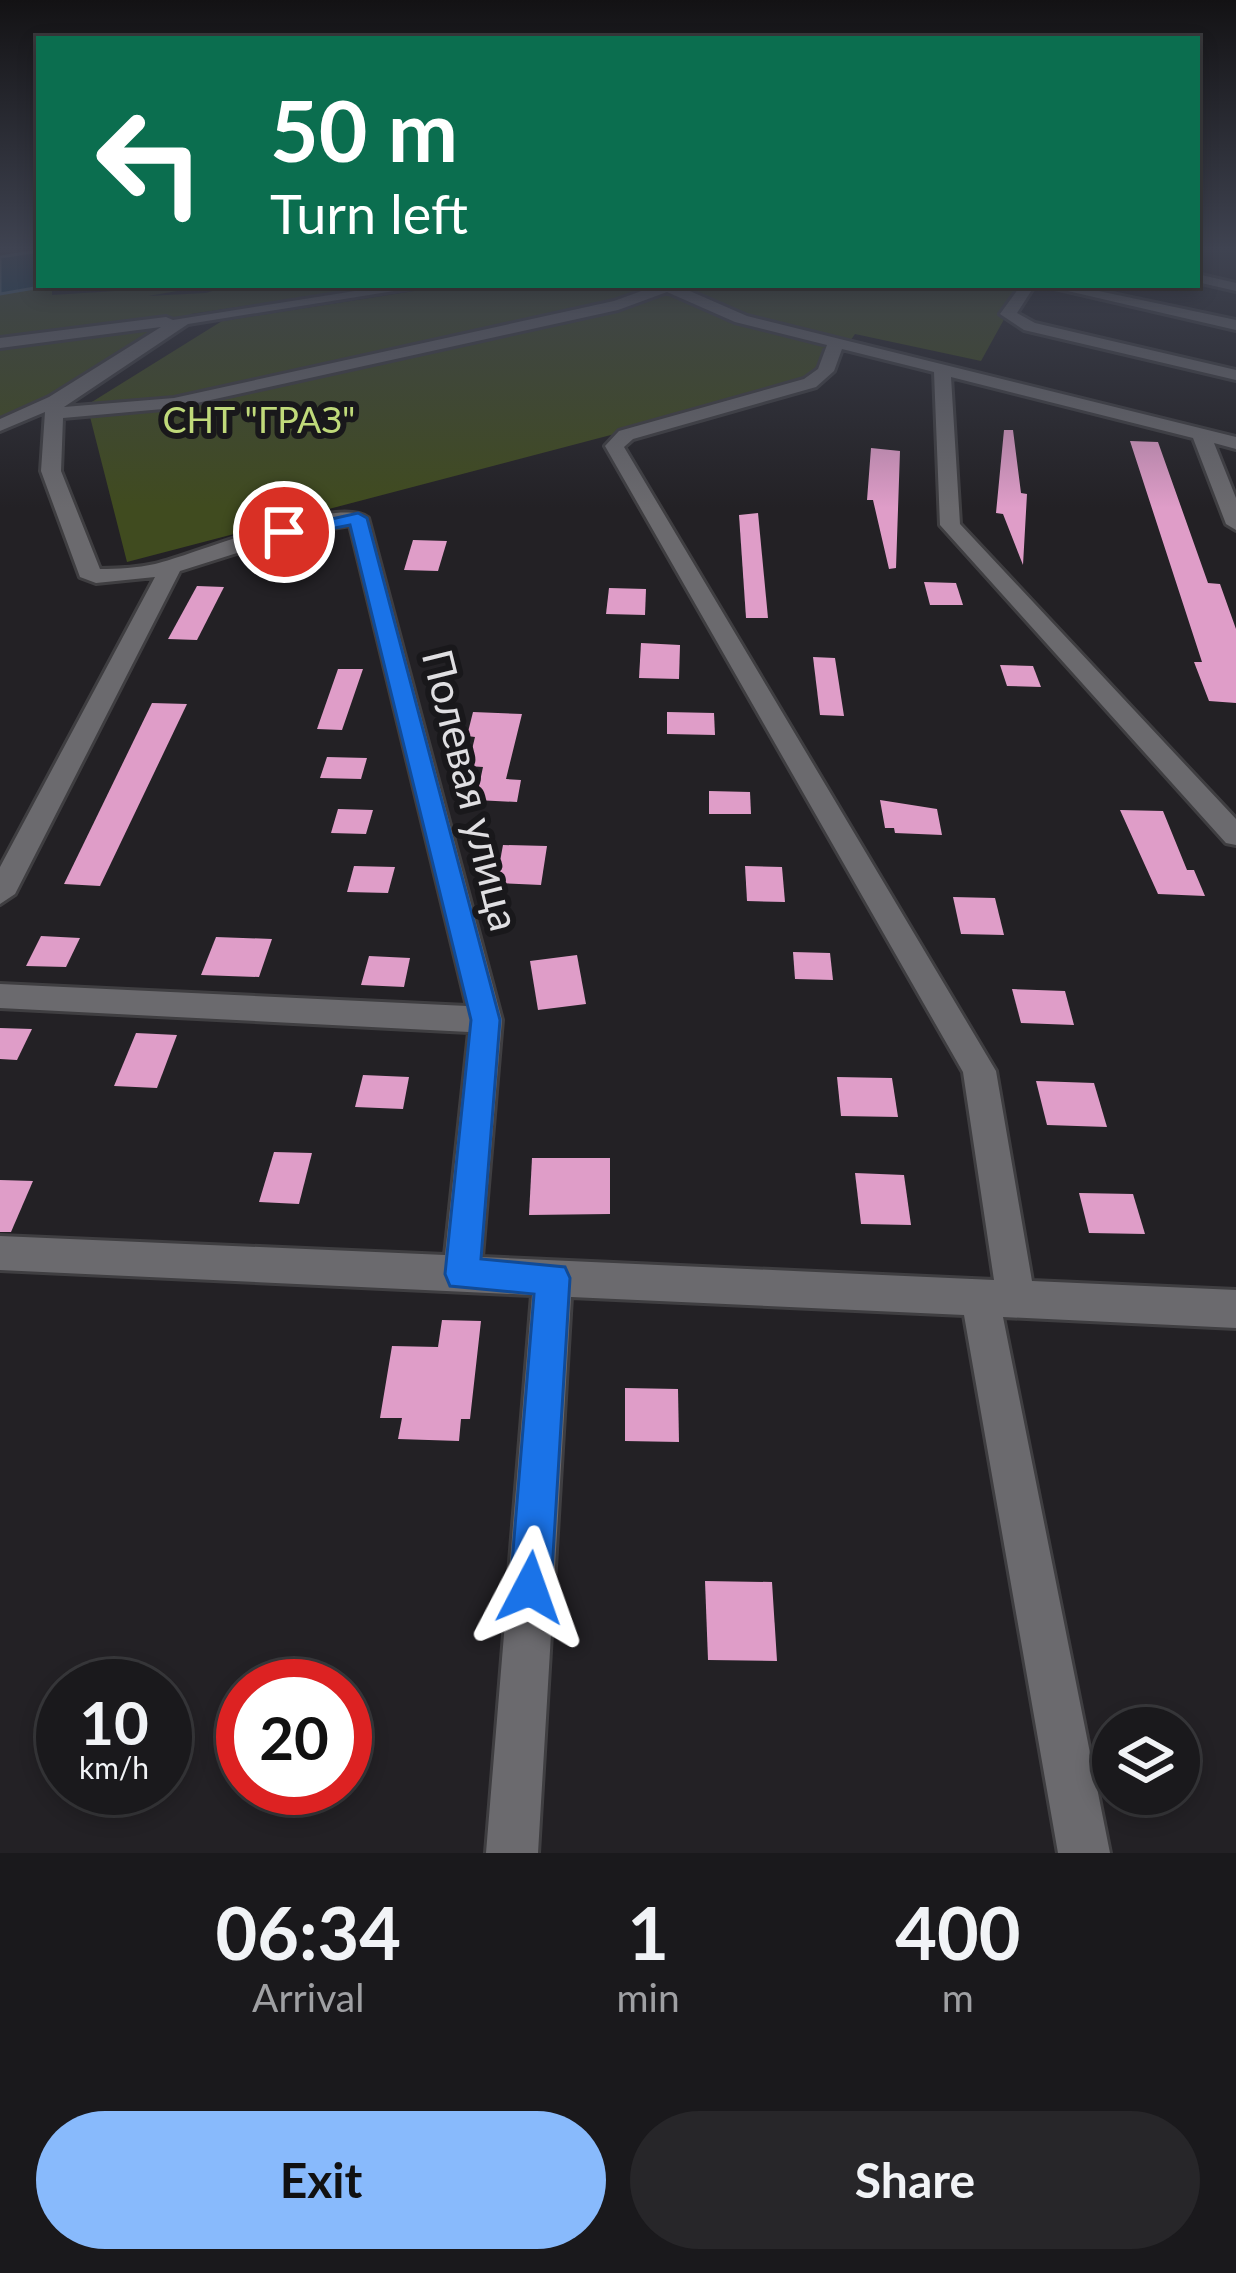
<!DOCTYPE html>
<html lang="en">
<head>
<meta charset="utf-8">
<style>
	:root { --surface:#1a191c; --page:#272629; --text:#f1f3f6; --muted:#9fa0a3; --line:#38383b; --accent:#88bafc }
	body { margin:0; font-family:Lato,sans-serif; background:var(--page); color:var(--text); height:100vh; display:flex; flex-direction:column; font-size:45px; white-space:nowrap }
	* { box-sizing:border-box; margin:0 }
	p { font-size:39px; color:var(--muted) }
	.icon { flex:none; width:66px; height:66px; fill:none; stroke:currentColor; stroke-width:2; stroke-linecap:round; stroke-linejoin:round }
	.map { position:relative; height:1853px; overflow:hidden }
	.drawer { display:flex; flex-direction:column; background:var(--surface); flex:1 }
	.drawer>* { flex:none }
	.hud { position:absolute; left:36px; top:36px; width:1164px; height:252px; border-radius:0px; box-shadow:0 6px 18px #0003,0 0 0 3px var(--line); background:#0b6e4f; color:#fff; overflow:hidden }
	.buttons { position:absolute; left:1092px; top:1707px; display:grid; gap:24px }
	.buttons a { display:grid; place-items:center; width:108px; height:108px; border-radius:50%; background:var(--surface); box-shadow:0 6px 18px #0003,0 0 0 3px var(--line); font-size:60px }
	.speed { position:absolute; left:36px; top:1659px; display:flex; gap:24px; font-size:60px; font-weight:700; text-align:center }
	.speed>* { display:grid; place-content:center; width:156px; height:156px; border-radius:50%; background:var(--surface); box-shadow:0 6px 18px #0003,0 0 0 3px var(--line); line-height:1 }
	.speed small { font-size:30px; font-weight:400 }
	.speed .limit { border:18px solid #d22; background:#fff; color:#111 }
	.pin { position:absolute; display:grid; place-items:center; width:102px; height:102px; color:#fff; margin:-51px; border:6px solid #fff; border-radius:50%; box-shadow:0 3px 12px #0007 }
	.me { position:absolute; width:132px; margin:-66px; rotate:4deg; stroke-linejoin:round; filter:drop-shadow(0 0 9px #0008) }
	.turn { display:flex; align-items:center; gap:42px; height:252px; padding:0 36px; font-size:54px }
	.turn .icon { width:156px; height:156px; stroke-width:2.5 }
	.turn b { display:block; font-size:84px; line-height:102px }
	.eta { display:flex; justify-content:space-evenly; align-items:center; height:204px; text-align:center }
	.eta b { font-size:72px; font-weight:700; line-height:84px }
	.button { display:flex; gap:24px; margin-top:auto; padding:24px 36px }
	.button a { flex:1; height:138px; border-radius:72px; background:var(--accent); color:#111; font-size:48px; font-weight:700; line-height:138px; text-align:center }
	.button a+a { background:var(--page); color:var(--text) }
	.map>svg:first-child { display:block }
</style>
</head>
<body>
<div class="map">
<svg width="1236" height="1853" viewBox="0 0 1236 1853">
	<rect width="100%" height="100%" fill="#232125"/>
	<g fill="#404b1f">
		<polygon points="52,285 91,285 52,290 52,295 212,285 148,296 206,293 232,285 386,285 191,314 69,403 0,426 0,294"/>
		<polygon points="453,285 1023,285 981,361 855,334 824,379 127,562 87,405 222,321"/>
	</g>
	<polygon fill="#053a5a" stroke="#476c83" stroke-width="3" points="39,251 39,285 52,285 0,294 0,257"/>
	<g fill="#df9dc8">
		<polygon points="1004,430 1013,430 1021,493 1027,494 1023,565 1003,514 996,513"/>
		<polygon points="1130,441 1158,442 1208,583 1220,584 1236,629 1236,703 1209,701 1194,662 1202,662"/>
		<polygon points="871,448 900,451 896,568 889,569 873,500 867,500"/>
		<polygon points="758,513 768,618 746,618 739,515"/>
		<polygon points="413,540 447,541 438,571 404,570"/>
		<polygon points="924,582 956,583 963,605 930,605"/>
		<polygon points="197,586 224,587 197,640 168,639"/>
		<polygon points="609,588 646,589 645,615 606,614"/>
		<polygon points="641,643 680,645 679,679 639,678"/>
		<polygon points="813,657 835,658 844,716 820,715"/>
		<polygon points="1000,665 1033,666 1041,687 1007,686"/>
		<polygon points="338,669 363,669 342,730 317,729"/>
		<polygon points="152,703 187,704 100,886 64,884"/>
		<polygon points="473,712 522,714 506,779 521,780 517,802 476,800 483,767 468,766 475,737 467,736"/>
		<polygon points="667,712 714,713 715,735 667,734"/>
		<polygon points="327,757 367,758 361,779 320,778"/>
		<polygon points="709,791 750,792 751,814 709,814"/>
		<polygon points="880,800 937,809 942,835 895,833 894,828 885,828"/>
		<polygon points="338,809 373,810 366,834 331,833"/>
		<polygon points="1120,810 1163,811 1187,870 1194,870 1205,896 1158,894"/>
		<polygon points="503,845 547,846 541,885 496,883"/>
		<polygon points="354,866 395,867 388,893 347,892"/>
		<polygon points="745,866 782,867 785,902 747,901"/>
		<polygon points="953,897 995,898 1004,935 961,934"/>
		<polygon points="41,936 80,938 66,967 26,966"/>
		<polygon points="216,937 272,939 259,977 201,975"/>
		<polygon points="793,952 830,953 833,980 795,979"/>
		<polygon points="577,955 586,1004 538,1010 530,961"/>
		<polygon points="369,956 410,958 404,987 361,985"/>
		<polygon points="1012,989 1065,991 1074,1025 1021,1023"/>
		<polygon points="0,1028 32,1029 17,1060 0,1059"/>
		<polygon points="136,1033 177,1035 157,1088 114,1086"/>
		<polygon points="363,1075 409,1077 403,1109 355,1107"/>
		<polygon points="837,1077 892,1078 898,1117 841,1116"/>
		<polygon points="1036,1081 1094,1083 1107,1127 1047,1125"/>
		<polygon points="274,1152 312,1153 299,1204 259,1202"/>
		<polygon points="532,1158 610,1158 610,1214 529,1215"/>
		<polygon points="855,1173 904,1175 911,1225 861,1224"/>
		<polygon points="0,1180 33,1181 11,1232 0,1232"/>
		<polygon points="1079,1193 1133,1194 1145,1234 1089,1233"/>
		<polygon points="442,1320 481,1321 470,1419 461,1419 459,1441 398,1439 402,1418 380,1418 392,1346 438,1347"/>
		<polygon points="625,1388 678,1389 679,1442 625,1441"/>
		<polygon points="705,1581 772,1582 777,1661 708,1660"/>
	</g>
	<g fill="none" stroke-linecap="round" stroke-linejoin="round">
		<defs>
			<g id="minor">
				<polygon points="1197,274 1236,283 1236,291 1197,282"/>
				<path d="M393,285H431L188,324L64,407L174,398L614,301L658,285H676L747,316L1236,437V449L1214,443L1236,498V530L1226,524L1193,438L951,377L960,524L1236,819V845L1226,843L940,525L934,372L842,349L834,371L816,387L633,439L624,447L996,1071L1032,1281L1236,1290V1328L1003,1317L1110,1853H1058L964,1315L571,1297L538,1853H486L532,1295L0,1270V1236L445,1255L469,1032L0,1008V984L467,1006L350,525L297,534L180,571L15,894L0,904V867L155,577L96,583L80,577L41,471L45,412L0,431V419L49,397L161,327L0,348V338L166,317L173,320ZM667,292L735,322L827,345L818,369L804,379L619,431L605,446L963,1072L994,1280L482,1257L502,1020L368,518C337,494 195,555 155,564C137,568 118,569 100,569L61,471L63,418L174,408L618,310Z"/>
				<polygon points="1021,285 1035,285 1017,313 1035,323 1236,370 1236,380 1024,330 1000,314"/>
				<polygon points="1042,285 1070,285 1236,320 1236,330"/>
			</g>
		</defs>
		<use href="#minor" stroke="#3f3e41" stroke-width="6"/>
		<use href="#minor" fill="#6b6a6e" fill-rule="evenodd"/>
	</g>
	<linearGradient id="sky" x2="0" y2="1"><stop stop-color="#131214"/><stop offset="0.49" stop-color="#3f4351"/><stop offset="1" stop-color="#3f4351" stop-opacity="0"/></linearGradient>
	<rect width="1236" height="508" fill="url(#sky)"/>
	<polygon fill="#1a73e8" stroke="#114b97" stroke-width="3" points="358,513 367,518 500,1020 481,1259 565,1267 570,1278 551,1588 545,1602 530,1608 516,1602 510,1588 534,1294 450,1286 445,1274 471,1020 350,525 284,538 274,532"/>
	<g text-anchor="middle" stroke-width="12" stroke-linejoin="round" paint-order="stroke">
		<g font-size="36" fill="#c0da7a" stroke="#19181b">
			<text x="259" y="433">СНТ "ГРАЗ"</text>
		</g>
		<g font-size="42" fill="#e0dfe2" stroke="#19181b">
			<text transform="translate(471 790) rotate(76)" y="15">Полевая улица</text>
		</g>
	</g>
</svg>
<div class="buttons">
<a><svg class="icon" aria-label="layers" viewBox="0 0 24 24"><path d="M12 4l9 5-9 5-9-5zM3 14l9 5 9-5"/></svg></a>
</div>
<div class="speed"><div>10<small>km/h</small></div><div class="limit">20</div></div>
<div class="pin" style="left:284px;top:532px;background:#d93025"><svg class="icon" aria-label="arrive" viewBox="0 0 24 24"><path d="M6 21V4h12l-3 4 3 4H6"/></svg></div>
<svg class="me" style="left:530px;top:1588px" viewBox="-20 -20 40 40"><path d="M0-17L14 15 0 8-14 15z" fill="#1a73e8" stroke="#fff" stroke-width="4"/></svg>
<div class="hud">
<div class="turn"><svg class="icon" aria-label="left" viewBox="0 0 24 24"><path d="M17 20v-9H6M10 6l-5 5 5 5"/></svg><div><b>50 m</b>Turn left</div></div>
</div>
</div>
<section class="drawer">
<div class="eta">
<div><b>06:34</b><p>Arrival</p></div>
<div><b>1</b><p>min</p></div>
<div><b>400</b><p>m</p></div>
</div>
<div class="button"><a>Exit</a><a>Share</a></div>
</section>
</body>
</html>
